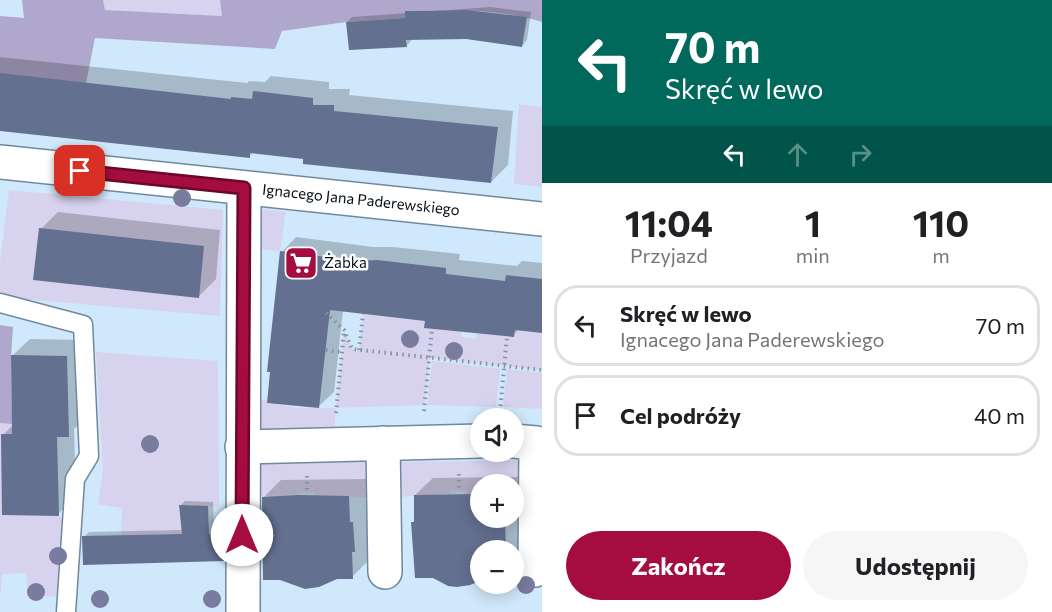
<!DOCTYPE html>
<html lang="pl">
<head>
<meta charset="utf-8">
<style>
	:root { --surface:#fff; --page:#f6f6f6; --text:#202124; --muted:#757577; --line:#e0e0e0; --accent:#a50c3f }
	body { margin:0; font-family:Commissioner,sans-serif; background:var(--page); color:var(--text); height:100vh; display:flex; flex-direction:column; font-size:22px; white-space:nowrap }
	* { box-sizing:border-box; margin:0 }
	p { font-size:20px; color:var(--muted) }
	.icon { flex:none; width:33px; height:33px; fill:none; stroke:currentColor; stroke-width:2; stroke-linecap:round; stroke-linejoin:round }
	.map { position:relative; flex:1; overflow:hidden }
	.side { display:flex; flex-direction:column; background:var(--surface); width:510px }
	.side>* { flex:none }
	.guide { background:#00695c; color:#fff; overflow:hidden }
	.buttons { position:absolute; left:470px; top:408px; display:grid; gap:12px }
	.buttons a { display:grid; place-items:center; width:54px; height:54px; border-radius:50%; background:var(--surface); box-shadow:0 3px 15px #0003; font-size:30px }
	.pin { position:absolute; display:grid; place-items:center; width:51px; height:51px; color:#fff; margin:-26px; border-radius:12px; box-shadow:0 3px 9px #0006 }
	.me { position:absolute; width:66px; margin:-33px; rotate:0deg; stroke-linejoin:round; filter:drop-shadow(0 0 4px #0008) }
	.turn { display:flex; align-items:center; gap:21px; height:126px; padding:0 24px; font-size:27px }
	.turn .icon { width:78px; height:78px; stroke-width:2.5 }
	.turn b { display:block; font-size:42px; line-height:51px }
	.lanes { display:flex; align-items:center; height:57px; padding:0 24px; background:#0003; justify-content:center; gap:30px; direction:ltr }
	.lanes .off { opacity:.35 }
	.eta { display:flex; justify-content:space-evenly; align-items:center; height:102px; text-align:center }
	.eta b { font-size:36px; font-weight:700; line-height:42px }
	.action { display:flex; gap:12px; margin-top:auto; padding:12px 24px }
	.action a { flex:1; height:69px; border-radius:36px; background:var(--accent); color:#fff; font-size:24px; font-weight:700; line-height:69px; text-align:center }
	.action a+a { background:var(--page); color:var(--text) }
	ul { padding:0; list-style:none }
	li { display:flex; align-items:center; gap:18px; height:81px; margin:0 12px 9px; padding:0 12px; border:3px solid var(--line); border-radius:24px }
	li div { flex:1 }
	li b { display:block; font-size:22px }
	li em { font-style:normal }
	main { display:flex; flex:1; min-height:0 }
	.map>svg:first-child { display:block }
</style>
</head>
<body>
<main>
<div class="map">
<svg width="542" height="612" viewBox="0 0 542 612">
	<rect width="100%" height="100%" fill="#d0e8fb"/>
	<g fill="#d7d2ed">
		<polygon points="103,0 220,0 222,16 105,10"/>
		<polygon points="519,104 542,107 542,187 514,184"/>
		<polygon points="9,190 223,210 220,316 11,298 0,293 0,262"/>
		<polygon points="244,207 286,212 280,251 243,247"/>
		<polygon points="363,314 425,321 462,330 461,337 476,339 477,332 514,337 515,330 542,333 542,370 430,358 424,405 336,408 334,434 264,435 250,426 252,400 268,400 267,403 299,408 336,408 344,330 352,349 359,350"/>
		<polygon points="96,352 218,361 219,507 179,505 182,534 121,535 122,508 98,504 103,470"/>
		<polygon points="432,361 500,369 496,407 427,405"/>
		<polygon points="507,369 542,373 542,409 503,407"/>
		<polygon points="0,423 12,424 12,434 2,434 59,516 72,519 68,597 28,596 26,573 2,574 0,597"/>
		<polygon points="536,460 536,490 513,493 513,484 480,484 480,494 467,494 466,491 451,491 451,494 395,497 398,462"/>
		<polygon points="383,462 383,500 349,496 315,496 314,493 299,493 299,496 242,495 242,464"/>
	</g>
	<g fill="#afa8cc">
		<path d="M22,0H103L105,10L222,16L220,0H542V22C498,8 451,10 406,11L405,18L346,22L282,31L275,49L95,38L86,83L0,74V16L24,18Z"/>
		<polygon points="0,325 13,327 11,356 12,424 0,423"/>
	</g>
	<g fill="#0003" fill-rule="evenodd">
		<polygon points="490,7 531,12 527,40 522,46 466,38 411,38 411,41 406,46 347,22 352,17"/>
		<polygon points="0,57 247,83 249,81 265,82 271,76 329,82 329,89 350,89 349,95 513,111 508,165 491,182 254,152 249,156 0,130"/>
		<polygon points="58,212 220,230 216,279 198,297 41,229"/>
		<polygon points="296,237 373,247 393,247 460,254 459,260 517,266 522,261 542,263 542,332 519,329 513,335 427,320 343,310 334,392 319,406 282,252"/>
		<polygon points="30,339 84,340 86,418 74,429 76,497 58,514 3,435 14,424 12,356"/>
		<path d="M518,477L521,558L513,566V550H480V579L413,522L416,520L415,495L433,478ZM480,484H513V518H480Z"/>
		<polygon points="366,479 367,505 370,505 369,560 352,577 264,497 281,480"/>
		<polygon points="185,501 213,502 214,529 229,529 229,555 224,560 84,537 89,532 183,530 180,506"/>
	</g>
	<g fill="#647090">
		<polygon points="466,10 527,17 522,47 466,39 406,40 407,47 349,50 346,22 405,18 405,11"/>
		<polygon points="0,73 231,99 231,97 252,99 253,91 313,98 313,105 334,105 334,111 498,127 491,183 303,164 303,159 250,153 250,158 0,131"/>
		<polygon points="39,228 204,246 199,298 33,280"/>
		<polygon points="280,251 358,261 377,260 446,268 446,274 505,281 506,275 542,279 542,333 515,330 514,337 424,328 425,321 330,310 319,408 267,403 270,372 267,372"/>
		<polygon points="11,355 67,356 69,437 57,437 59,516 2,515 1,434 12,434"/>
		<polygon points="480,494 480,518 502,518 503,521 505,521 506,550 480,550 480,581 470,585 457,587 448,586 433,578 415,578 411,522 414,522 414,495"/>
		<polygon points="299,495 349,496 350,522 353,522 355,552 352,552 353,579 337,579 319,587 305,589 280,580 263,580 262,497"/>
		<polygon points="179,505 208,506 209,534 224,533 224,561 83,565 82,536 182,534"/>
	</g>
	<g fill="none" stroke-linecap="round" stroke-linejoin="round">
		<defs>
			<polyline id="service" points="0,303 83,325 89,456 75,479 66,612"/>
			<g id="minor">
				<path id="s1" d="M0,162L542,219"/>
				<polyline points="513,441 536,443 535,570"/>
				<polyline points="383,443 385,572"/>
				<polyline points="242,447 480,441"/>
				<polyline points="243,612 244,188"/>
			</g>
		</defs>
		<use href="#service" stroke="#6e899f" stroke-width="21"/>
		<use href="#minor" stroke="#6e899f" stroke-width="36"/>
		<g stroke="#8193a2" stroke-width="4" stroke-dasharray="1.5 4.5" stroke-linecap="butt">
			<polyline points="326,313 344,330 352,349 542,370"/>
			<polyline points="326,350 342,352"/>
			<polyline points="359,350 363,314"/>
			<polyline points="424,411 432,328"/>
			<polyline points="500,412 507,336"/>
			<polyline points="336,413 344,331"/>
			<polyline points="459,474 459,491"/>
			<polyline points="307,476 307,493"/>
		</g>
		<use href="#service" stroke="#fff" stroke-width="18"/>
		<use href="#minor" stroke="#fff" stroke-width="33"/>
	</g>
	<g fill="#797c9e">
		<circle cx="182" cy="198" r="9"/>
		<circle cx="410" cy="339" r="9"/>
		<circle cx="454" cy="351" r="9"/>
		<circle cx="150" cy="444" r="9"/>
		<circle cx="58" cy="556" r="9"/>
		<circle cx="526" cy="585" r="9"/>
		<circle cx="36" cy="592" r="9"/>
		<circle cx="100" cy="599" r="9"/>
		<circle cx="212" cy="599" r="9"/>
	</g>
	<g fill="none" stroke-linecap="round" stroke-linejoin="round">
		<defs>
			<polyline id="route" points="80,171 244,188 242,535"/>
		</defs>
		<use href="#route" stroke="#6b0829" stroke-width="15"/>
		<use href="#route" stroke="#a50c3f" stroke-width="10"/>
	</g>
	<defs>
		<symbol id="supermarket-square" viewBox="-11 -11 22 22"><rect x="-9" y="-9" width="18" height="18" rx="4" fill="#a50c3f" stroke="#fff"/><path d="M-6-5.5h2.5l.6 2H6L4.5 2H-2.5L-4.4-4H-6ZM-1.5 3.2a1.3 1.3 0 1 0 .1 0ZM3 3.2a1.3 1.3 0 1 0 .1 0Z" fill="#fff"/></symbol>
	</defs>
	<g fill-rule="evenodd">
		<use href="#supermarket-square" x="282" y="244" width="38" height="38"/>
	</g>
	<g text-anchor="middle" stroke-width="5" stroke-linejoin="round" paint-order="stroke">
		<g font-size="15" fill="#040d15" stroke="#fff">
			<text dy="5" stroke="none"><textPath href="#s1" startOffset="363">Ignacego Jana Paderewskiego</textPath></text>
		</g>
		<g font-size="15" fill="#040d15" stroke="#fff" text-anchor="start">
			<text x="324" y="268">Żabka</text>
		</g>
	</g>
</svg>
<div class="buttons">
<a><svg class="icon" aria-label="sound" viewBox="0 0 24 24"><path d="M4 9h4l5-4v14l-5-4H4zM17 9q2 3 0 6"/></svg></a>
<a>+</a>
<a>−</a>
</div>
<div class="pin" style="left:80px;top:171px;background:#d93025"><svg class="icon" aria-label="arrive" viewBox="0 0 24 24"><path d="M6 21V4h12l-3 4 3 4H6"/></svg></div>
<svg class="me" style="left:242px;top:535px" viewBox="-20 -20 40 40"><circle r="19" fill="#fff"/><path d="M0-13L10 11 0 6-10 11z" fill="#a50c3f"/></svg>
</div>
<section class="side">
<div class="guide">
<div class="turn"><svg class="icon" aria-label="left" viewBox="0 0 24 24"><path d="M17 20v-9H6M10 6l-5 5 5 5"/></svg><div><b>70 m</b>Skręć w lewo</div></div>
<div class="lanes"><svg class="icon" aria-label="left" viewBox="0 0 24 24"><path d="M17 20v-9H6M10 6l-5 5 5 5"/></svg><svg class="icon off" aria-label="ahead" viewBox="0 0 24 24"><path d="M12 20V5M6 11l6-6 6 6"/></svg><svg class="icon off" aria-label="right" viewBox="0 0 24 24"><path d="M7 20v-9h11M14 6l5 5-5 5"/></svg></div>
</div>
<div class="eta">
<div><b>11:04</b><p>Przyjazd</p></div>
<div><b>1</b><p>min</p></div>
<div><b>110</b><p>m</p></div>
</div>
<ul>
<li><svg class="icon" aria-label="left" viewBox="0 0 24 24"><path d="M17 20v-9H6M10 6l-5 5 5 5"/></svg><div><b>Skręć w lewo</b><p>Ignacego Jana Paderewskiego</p></div><em>70 m</em></li>
<li><svg class="icon" aria-label="arrive" viewBox="0 0 24 24"><path d="M6 21V4h12l-3 4 3 4H6"/></svg><div><b>Cel podróży</b></div><em>40 m</em></li>
</ul>
<div class="action"><a>Zakończ</a><a>Udostępnij</a></div>
</section>
</main>
</body>
</html>
